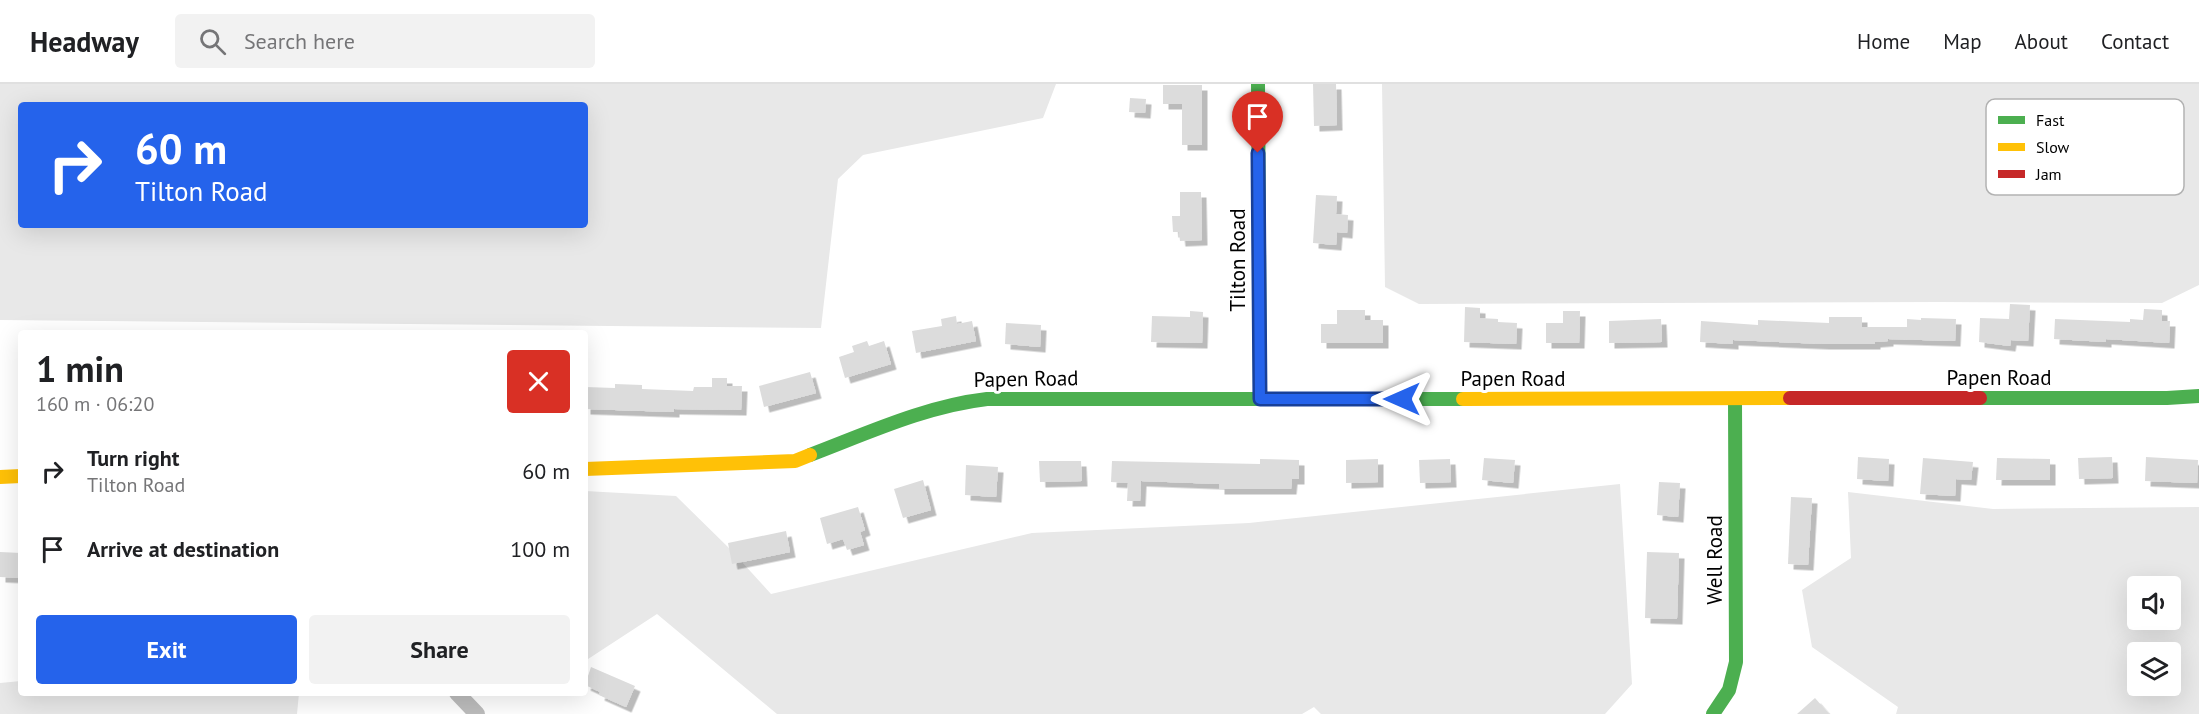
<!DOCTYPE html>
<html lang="en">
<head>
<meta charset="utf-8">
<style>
	:root { --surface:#fff; --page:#f2f2f2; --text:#202124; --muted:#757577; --line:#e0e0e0; --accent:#2563eb }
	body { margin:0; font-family:"PT Sans",sans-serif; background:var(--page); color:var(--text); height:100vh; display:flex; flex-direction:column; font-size:22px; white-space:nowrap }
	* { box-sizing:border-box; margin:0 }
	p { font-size:20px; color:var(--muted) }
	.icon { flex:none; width:33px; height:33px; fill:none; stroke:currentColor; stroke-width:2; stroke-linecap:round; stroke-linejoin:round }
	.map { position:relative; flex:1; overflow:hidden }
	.sheet { position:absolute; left:18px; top:246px; width:570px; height:366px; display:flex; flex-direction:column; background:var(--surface); border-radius:6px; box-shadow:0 6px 24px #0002 }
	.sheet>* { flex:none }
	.top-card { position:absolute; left:18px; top:18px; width:570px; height:126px; border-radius:6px; box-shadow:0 6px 24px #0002; background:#2563eb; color:#fff; overflow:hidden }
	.tools { position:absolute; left:2127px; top:492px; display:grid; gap:12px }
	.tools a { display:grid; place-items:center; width:54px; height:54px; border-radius:6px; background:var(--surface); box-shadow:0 6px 24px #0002; font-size:30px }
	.pin { position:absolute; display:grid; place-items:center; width:51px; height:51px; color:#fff; margin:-62px -26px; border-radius:50% 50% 50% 0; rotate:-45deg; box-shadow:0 0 6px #0007 }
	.pin .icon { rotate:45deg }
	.me { position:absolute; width:66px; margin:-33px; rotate:270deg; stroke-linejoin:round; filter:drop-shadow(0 0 4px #0008) }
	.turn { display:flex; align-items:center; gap:21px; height:126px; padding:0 18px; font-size:27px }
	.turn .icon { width:78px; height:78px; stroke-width:2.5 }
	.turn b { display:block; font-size:42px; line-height:51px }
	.round { display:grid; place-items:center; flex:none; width:63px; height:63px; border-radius:6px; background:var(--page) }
	.head { display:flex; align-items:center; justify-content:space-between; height:102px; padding:0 18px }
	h1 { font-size:36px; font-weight:800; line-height:45px }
	.action { display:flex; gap:12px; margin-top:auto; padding:12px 18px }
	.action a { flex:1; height:69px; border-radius:6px; background:var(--accent); color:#fff; font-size:24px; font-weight:800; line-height:69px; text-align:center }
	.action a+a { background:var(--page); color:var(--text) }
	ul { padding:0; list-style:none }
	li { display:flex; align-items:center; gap:18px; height:78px; padding:0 18px }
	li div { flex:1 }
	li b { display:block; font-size:22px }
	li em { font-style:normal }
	header { display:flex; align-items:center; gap:36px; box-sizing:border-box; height:84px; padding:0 30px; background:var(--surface); border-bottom:2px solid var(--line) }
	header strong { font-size:28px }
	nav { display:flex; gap:33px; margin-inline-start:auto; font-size:21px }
	.search { width:420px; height:54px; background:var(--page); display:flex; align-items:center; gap:15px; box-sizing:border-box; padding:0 21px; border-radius:6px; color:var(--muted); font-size:22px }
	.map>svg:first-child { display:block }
</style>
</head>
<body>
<header>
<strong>Headway</strong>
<div class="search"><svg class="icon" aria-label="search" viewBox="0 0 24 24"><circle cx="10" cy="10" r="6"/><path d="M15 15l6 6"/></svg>Search here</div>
<nav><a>Home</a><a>Map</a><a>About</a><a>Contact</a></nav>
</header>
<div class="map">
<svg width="2199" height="630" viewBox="0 0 2199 630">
	<defs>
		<filter id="shadow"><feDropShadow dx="5.5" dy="5.5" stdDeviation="0" flood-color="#0004"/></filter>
	</defs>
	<rect width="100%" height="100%" fill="#fff"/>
	<g fill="#e8e8e8" fill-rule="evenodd">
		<path d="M0,0H1056L1043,34L863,71L838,95L821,244L0,236ZM21,21H585V141H21Z"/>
		<polygon points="1382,0 2199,0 2199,201 2162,219 1939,218 1419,220 1385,203"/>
		<polygon points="1620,400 1632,600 1605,630 1321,630 1314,623 1302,630 777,630 657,530 585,577 585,407 676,412 731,466 771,510 1032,449 1249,439"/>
		<path d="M1848,408L1993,425L2199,423V630H1896L1898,623L1812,563L1802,506L1851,474ZM2138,502H2170V536H2138ZM2138,568H2170V602H2138Z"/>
		<polygon points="21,597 21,609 299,609 297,630 0,630 0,599"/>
	</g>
	<g fill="#dcdcdc" filter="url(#shadow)">
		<polygon points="1313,0 1336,0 1337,41 1314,42"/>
		<polygon points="1163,1 1202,1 1202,61 1182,61 1182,20 1163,20"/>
		<polygon points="1130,14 1146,15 1145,29 1129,28"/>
		<polygon points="1180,108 1201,108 1202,156 1180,157 1179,148 1173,148 1172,132 1180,132"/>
		<polygon points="1316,111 1337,112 1336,130 1348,131 1347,149 1337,148 1336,161 1313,159"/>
		<polygon points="2010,220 2030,221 2028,257 2011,256 2010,262 1979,258 1980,234 2009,235"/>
		<polygon points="1465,223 1480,224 1480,234 1498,235 1498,238 1517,239 1516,260 1464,258"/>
		<polygon points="2144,225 2162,226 2162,237 2170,237 2169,259 2106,255 2106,258 2054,255 2055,235 2130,238 2130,235 2143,236"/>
		<polygon points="1337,226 1365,226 1365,236 1383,236 1383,259 1321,259 1321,240 1337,240"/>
		<polygon points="1190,227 1203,228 1202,259 1151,258 1152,232 1190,233"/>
		<polygon points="1563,227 1580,227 1579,259 1546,259 1546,239 1563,239"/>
		<polygon points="956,232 957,240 972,237 976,257 916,269 912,247 942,242 941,235"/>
		<polygon points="1829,233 1862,233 1862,243 1907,243 1907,235 1921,236 1921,234 1956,235 1955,257 1888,255 1888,257 1875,258 1875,260 1824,260 1733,256 1733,260 1700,258 1701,237 1758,241 1758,236 1829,239"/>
		<polygon points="1661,235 1662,258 1609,259 1609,237"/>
		<polygon points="1006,239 1041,241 1040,263 1005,260"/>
		<polygon points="867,257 869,262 884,257 891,280 845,294 839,273 854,268 852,262"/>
		<polygon points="810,288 816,309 764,323 759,302"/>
		<polygon points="712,294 727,294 727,302 742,302 741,326 674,325 674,328 585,325 585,303 615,304 615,300 642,301 642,305 693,307 694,303 712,303"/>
		<polygon points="1858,373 1889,375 1888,397 1857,395"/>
		<polygon points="2112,373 2113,394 2079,395 2078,374"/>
		<polygon points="2146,373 2198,376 2197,399 2145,397"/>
		<polygon points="1484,374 1515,376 1513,399 1482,396"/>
		<polygon points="1923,374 1973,378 1971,396 1956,395 1955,412 1920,410"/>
		<polygon points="1997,374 2050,375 2050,396 1996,396"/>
		<polygon points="1260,375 1299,376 1299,395 1292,395 1291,405 1219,405 1219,400 1141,397 1140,417 1127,417 1128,399 1111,398 1112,377 1260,380"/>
		<polygon points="1378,375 1378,398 1346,399 1346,376"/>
		<polygon points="1450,375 1451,398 1420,399 1419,376"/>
		<polygon points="1039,377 1081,377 1082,397 1040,398"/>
		<polygon points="966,381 998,383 996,413 965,411"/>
		<polygon points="923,396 931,426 903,434 894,405"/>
		<polygon points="1659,398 1680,399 1678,433 1657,431"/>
		<polygon points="1791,413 1812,414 1808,481 1788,480"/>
		<polygon points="858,423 865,446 860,448 864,461 847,466 843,455 827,460 820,434"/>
		<polygon points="786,447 790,468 732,480 728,459"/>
		<polygon points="0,468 21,469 21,494 0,493"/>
		<polygon points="1647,468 1679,469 1677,535 1645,534"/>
		<polygon points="591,583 635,602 626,623 599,611 600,608 585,601"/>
		<polygon points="1815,614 1829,630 1797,630"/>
	</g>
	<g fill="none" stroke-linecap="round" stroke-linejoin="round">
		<polyline stroke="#bdbdbd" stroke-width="16" points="457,609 477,630"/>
		<g stroke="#4caf50" stroke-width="14">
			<polyline points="1258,0 1260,315"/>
			<polyline points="1980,314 2167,314 2199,312"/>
			<path d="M810,371C868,349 926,322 987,315H1463"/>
			<polyline points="1713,630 1729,606 1736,578 1735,316"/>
		</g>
		<g stroke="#ffc107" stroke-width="14">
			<polyline points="1463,315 1790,314"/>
			<polyline points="585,385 795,377 810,371"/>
			<polyline points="0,393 21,392"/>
		</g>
		<polyline stroke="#c62828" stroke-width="14" points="1790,314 1980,314"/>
	</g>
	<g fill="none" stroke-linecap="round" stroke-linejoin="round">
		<defs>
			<polyline id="route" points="1258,69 1260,315 1402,315"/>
		</defs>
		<use href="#route" stroke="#184099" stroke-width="15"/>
		<use href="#route" stroke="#2563eb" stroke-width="10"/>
	</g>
	<g text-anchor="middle" stroke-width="6" stroke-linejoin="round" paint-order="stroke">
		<g font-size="21" fill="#000" stroke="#fff">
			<text transform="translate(1238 176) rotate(-90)" y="7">Tilton Road</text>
			<text x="1999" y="301">Papen Road</text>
			<text transform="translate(1026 295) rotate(-1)" y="7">Papen Road</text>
			<text x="1513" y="302">Papen Road</text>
			<text transform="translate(1715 476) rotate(-90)" y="7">Well Road</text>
		</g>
	</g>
	<rect x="1986" y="15" width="198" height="96" rx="9" fill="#fff" stroke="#b2b2b2" stroke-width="1.5"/>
	<rect x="1998" y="32" width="27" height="8" fill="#4caf50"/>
	<rect x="1998" y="59" width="27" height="8" fill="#ffc107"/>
	<rect x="1998" y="86" width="27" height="8" fill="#c62828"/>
	<g font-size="16" fill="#000">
		<text x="2036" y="42">Fast</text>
		<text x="2036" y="69">Slow</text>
		<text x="2036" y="96">Jam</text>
	</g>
</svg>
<div class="tools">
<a><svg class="icon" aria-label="sound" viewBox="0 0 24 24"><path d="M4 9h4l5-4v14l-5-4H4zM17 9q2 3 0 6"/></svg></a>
<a><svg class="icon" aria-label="layers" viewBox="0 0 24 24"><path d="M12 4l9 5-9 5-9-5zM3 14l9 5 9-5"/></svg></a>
</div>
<div class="pin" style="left:1258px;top:69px;background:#d93025"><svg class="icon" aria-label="arrive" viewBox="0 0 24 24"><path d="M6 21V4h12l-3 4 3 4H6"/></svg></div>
<svg class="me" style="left:1402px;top:315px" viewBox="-20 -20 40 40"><path d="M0-17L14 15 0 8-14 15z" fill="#2563eb" stroke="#fff" stroke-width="4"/></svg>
<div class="top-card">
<div class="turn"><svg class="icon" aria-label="right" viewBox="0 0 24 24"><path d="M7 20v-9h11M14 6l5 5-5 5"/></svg><div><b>60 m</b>Tilton Road</div></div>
</div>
<section class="sheet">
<div class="head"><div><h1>1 min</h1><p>160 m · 06:20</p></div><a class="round" style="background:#d93025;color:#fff"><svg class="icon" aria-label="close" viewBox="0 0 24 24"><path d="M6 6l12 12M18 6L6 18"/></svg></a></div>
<ul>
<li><svg class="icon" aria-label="right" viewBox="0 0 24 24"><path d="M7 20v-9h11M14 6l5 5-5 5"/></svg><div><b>Turn right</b><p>Tilton Road</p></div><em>60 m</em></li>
<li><svg class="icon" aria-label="arrive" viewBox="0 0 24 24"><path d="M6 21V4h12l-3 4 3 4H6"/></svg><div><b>Arrive at destination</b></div><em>100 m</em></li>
</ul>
<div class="action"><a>Exit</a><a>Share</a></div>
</section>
</div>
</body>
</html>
